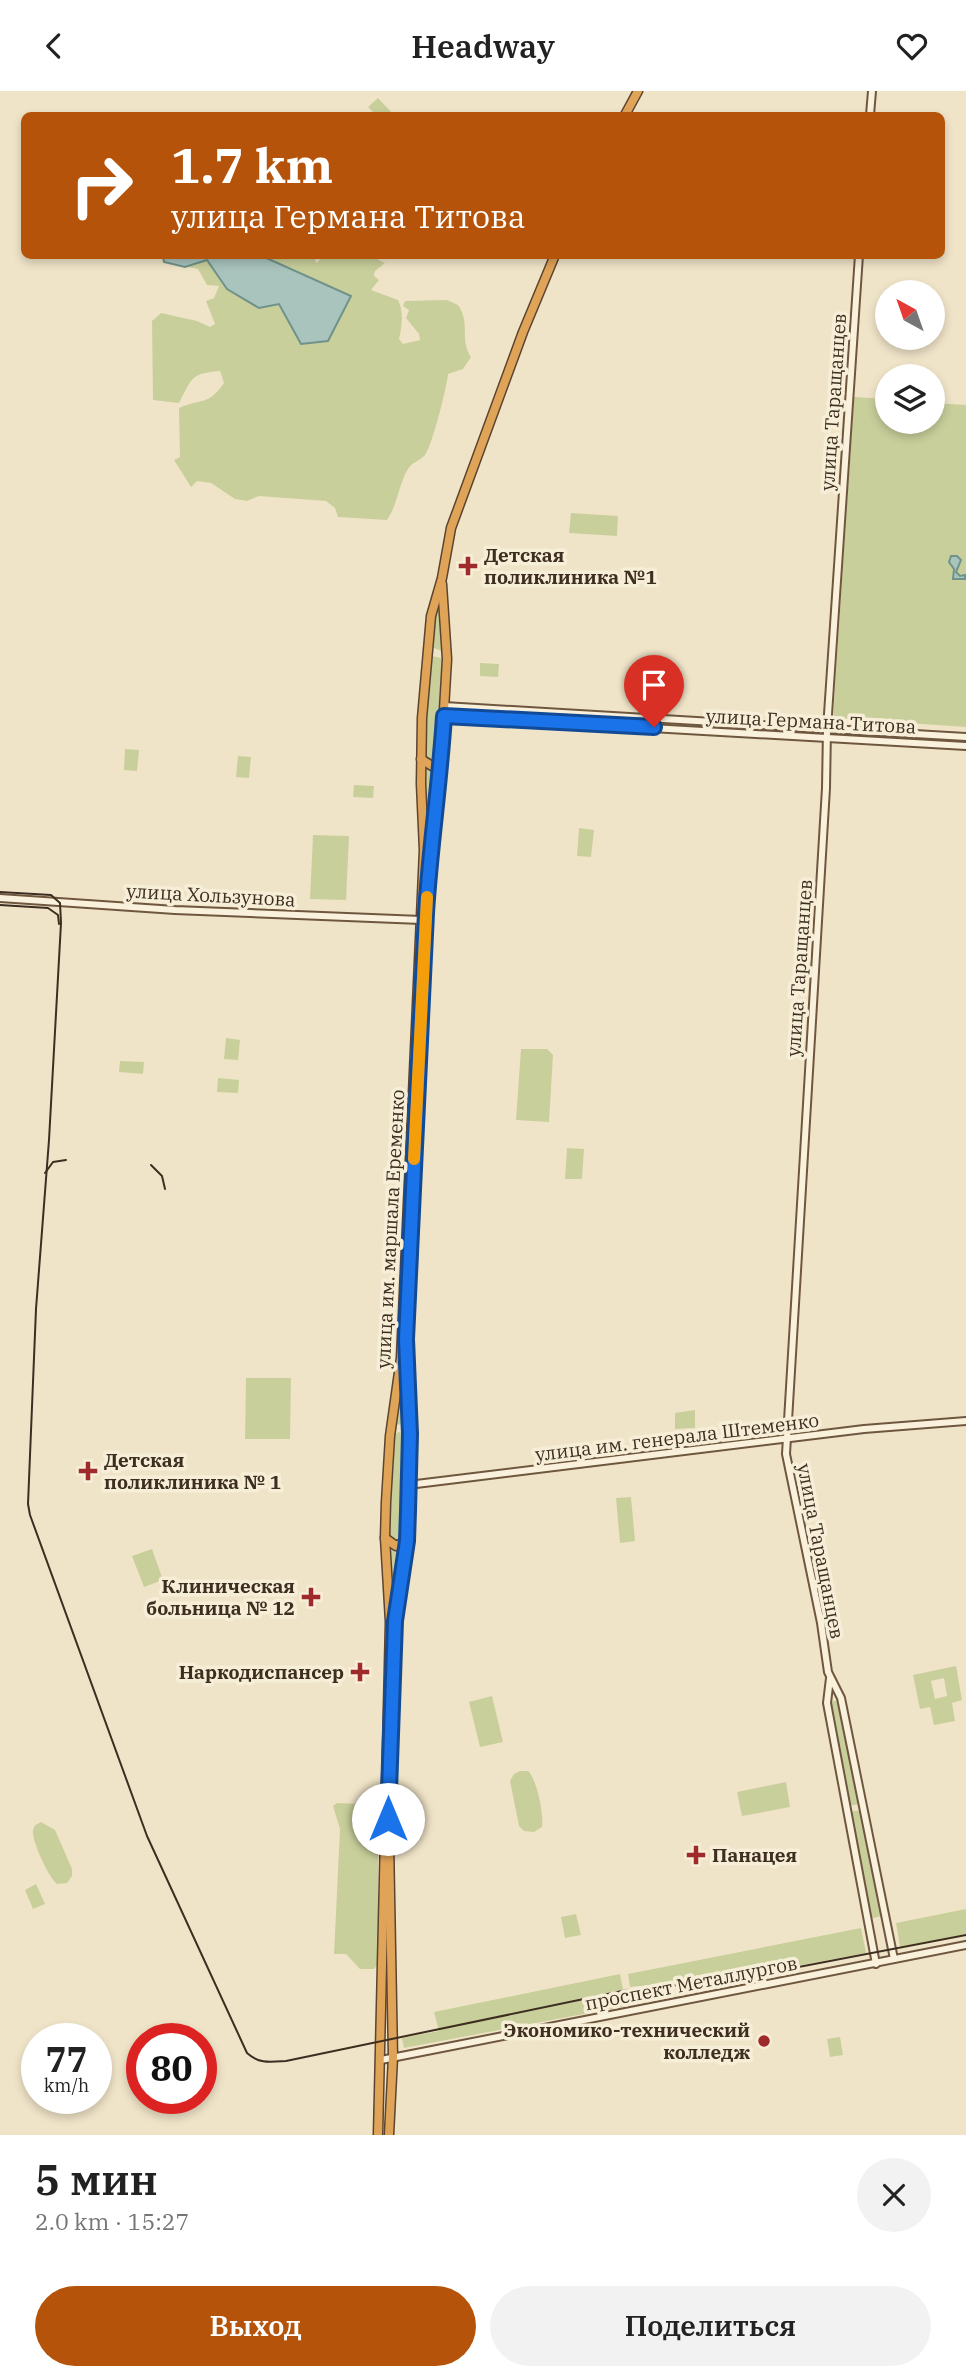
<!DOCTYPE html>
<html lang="ru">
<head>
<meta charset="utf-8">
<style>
	:root { --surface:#fff; --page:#f2f2f2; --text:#222; --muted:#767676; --accent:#b45309 }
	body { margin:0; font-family:"IBM Plex Serif",serif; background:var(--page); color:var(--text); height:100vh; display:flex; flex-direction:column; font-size:26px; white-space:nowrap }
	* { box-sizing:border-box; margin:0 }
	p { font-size:23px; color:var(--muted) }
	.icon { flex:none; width:38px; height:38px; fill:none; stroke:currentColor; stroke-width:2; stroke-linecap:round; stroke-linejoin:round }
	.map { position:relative; height:2044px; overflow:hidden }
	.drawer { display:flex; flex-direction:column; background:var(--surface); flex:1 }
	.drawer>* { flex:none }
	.hud { position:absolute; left:21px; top:21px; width:924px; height:147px; border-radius:10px; box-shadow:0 4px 10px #0003; background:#b45309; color:#fff; overflow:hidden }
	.needle { width:46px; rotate:320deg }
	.controls { position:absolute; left:875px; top:189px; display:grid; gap:14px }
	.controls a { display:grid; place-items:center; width:70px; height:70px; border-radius:50%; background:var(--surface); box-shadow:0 4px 10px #0003; font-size:35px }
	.speed { position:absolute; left:21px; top:1932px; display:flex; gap:14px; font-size:35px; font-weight:700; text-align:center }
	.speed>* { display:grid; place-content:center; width:91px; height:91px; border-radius:50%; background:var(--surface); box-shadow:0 4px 10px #0003; line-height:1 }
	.speed small { font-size:18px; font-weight:400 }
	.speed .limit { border:10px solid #d22; background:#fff; color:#111 }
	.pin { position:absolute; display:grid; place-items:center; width:60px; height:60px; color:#fff; margin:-72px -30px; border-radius:50% 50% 50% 0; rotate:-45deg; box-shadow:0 0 7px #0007 }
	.pin .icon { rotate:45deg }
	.me { position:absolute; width:77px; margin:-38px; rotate:0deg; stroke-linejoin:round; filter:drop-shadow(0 0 5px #0008) }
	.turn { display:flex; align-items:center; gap:24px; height:147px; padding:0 35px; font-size:32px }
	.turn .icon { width:91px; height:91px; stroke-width:2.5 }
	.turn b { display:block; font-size:49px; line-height:60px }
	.round { display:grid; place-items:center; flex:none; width:74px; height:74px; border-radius:37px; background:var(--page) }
	.overview { display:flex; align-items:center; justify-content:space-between; height:119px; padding:0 35px }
	h1 { font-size:42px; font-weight:600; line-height:52px }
	.cta { display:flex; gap:14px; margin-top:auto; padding:14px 35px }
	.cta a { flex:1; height:80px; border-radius:42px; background:var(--accent); color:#fff; font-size:28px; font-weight:600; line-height:80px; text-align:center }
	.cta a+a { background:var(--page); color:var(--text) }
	header { display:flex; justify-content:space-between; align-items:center; height:91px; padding:0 35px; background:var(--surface); font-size:32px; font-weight:600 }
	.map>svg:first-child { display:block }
</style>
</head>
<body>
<header><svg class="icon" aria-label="back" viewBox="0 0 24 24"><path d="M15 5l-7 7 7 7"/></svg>Headway<svg class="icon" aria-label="heart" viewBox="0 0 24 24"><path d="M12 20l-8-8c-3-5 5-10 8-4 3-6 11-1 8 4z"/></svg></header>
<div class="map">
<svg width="966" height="2044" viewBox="0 0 966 2044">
	<rect width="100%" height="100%" fill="#f0e4c8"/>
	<g fill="#c9cf9b" fill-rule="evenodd">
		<polygon points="378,7 394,24 376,24 368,16"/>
		<path d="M161,165H318L315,170L317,172L320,168L331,167L333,165H371L385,172L375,180L374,185L379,189L371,199L398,209C404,221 402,235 399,248L403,253L420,249L419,243L406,227L409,219L403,215L405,210L447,209L458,214C471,232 459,248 471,266L463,278L448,283C447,296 432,355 425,364C420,370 412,371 408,378C398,395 398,413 387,429L338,426L335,417L326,410L259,405L247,410L235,408L211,392L197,390L191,396L174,369L180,366L179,317C202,307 208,315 224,292L220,280C190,282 192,288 179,312L153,309L152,230L161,222L197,230L210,236L215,233L206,210L214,207L219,195L207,194L198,178L164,171Z"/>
		<polygon points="854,306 887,308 887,331 933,331 933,312 966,314 966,636 833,627"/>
		<polygon points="571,422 618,425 617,445 569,442"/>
		<polygon points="440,505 444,561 434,557 430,559 438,508"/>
		<polygon points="432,565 441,567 442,571 438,667 432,672 424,667 430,569"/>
		<polygon points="480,572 499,573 498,586 480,585"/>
		<polygon points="449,618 686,632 686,637 448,623"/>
		<polygon points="693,633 819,641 819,645 692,637"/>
		<polygon points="839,642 966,649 966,653 838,646"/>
		<polygon points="125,658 139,659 137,680 124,679"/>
		<polygon points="238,665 251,666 249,687 236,686"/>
		<polygon points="423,676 429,680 438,678 432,723 429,724 427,723 426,718"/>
		<polygon points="354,694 374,695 373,707 353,706"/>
		<polygon points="579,737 594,739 591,766 577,765"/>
		<polygon points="313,744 349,745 346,809 310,808"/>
		<polygon points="226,947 240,949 238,969 224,968"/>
		<polygon points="521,958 547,958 553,964 549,1031 516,1029"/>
		<polygon points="120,970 144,971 143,983 119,981"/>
		<polygon points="218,987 239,989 238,1002 217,1001"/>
		<polygon points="567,1057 584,1058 582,1088 565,1088"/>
		<polygon points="401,1282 403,1282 404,1334 394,1333"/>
		<polygon points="246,1287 291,1287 290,1348 245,1348"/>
		<polygon points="695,1319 695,1337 675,1338 675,1322"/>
		<polygon points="399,1341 404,1343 405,1348 402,1447 395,1451 388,1442 393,1344"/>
		<polygon points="631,1406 635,1450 620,1452 616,1407"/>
		<polygon points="152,1458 163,1489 144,1496 132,1465"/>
		<polygon points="389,1459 398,1460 393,1506 391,1506"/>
		<path d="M956,1575L962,1609L952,1612L955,1630L934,1634L930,1616L920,1618L913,1584ZM944,1587L947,1605L935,1608L931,1590Z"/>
		<polygon points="492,1605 503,1651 480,1656 469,1611"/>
		<polygon points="840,1609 860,1713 848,1715 829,1611"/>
		<path d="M520,1680H528C537,1688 544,1724 542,1736L534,1741L524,1740L519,1735L510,1690L514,1683Z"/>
		<polygon points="786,1691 790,1716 742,1725 737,1701"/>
		<polygon points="337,1712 360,1713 378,1718 378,1873 374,1878 360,1878 346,1863 334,1863 340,1738 333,1715"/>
		<polygon points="861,1719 882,1825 869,1828 849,1721"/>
		<path d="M41,1731L55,1739L72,1778V1785L67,1792L57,1793C49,1787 31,1749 33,1739C35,1733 36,1734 41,1731Z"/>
		<polygon points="36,1793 45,1813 33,1818 25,1799"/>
		<polygon points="966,1818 966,1843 900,1856 896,1832"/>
		<polygon points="576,1823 581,1844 565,1847 561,1826"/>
		<polygon points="861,1837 866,1862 744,1885 630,1896 628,1883"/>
		<polygon points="620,1883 626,1915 404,1957 402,1947 439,1940 434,1921"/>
		<polygon points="840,1946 843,1964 830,1966 827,1948"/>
	</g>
	<g fill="#a9c4bc" stroke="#6f938a" stroke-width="2">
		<polygon points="163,165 262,165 351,205 328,250 301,253 279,213 259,217 227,198 207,169 185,176 164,171"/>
		<polygon points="951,465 957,465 961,469 956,481 960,485 965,484 965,488 953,488 954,478 949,471"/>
	</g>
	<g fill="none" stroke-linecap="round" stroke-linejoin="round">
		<defs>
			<g id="secondary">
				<polyline points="870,24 872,0"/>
				<polyline points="859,164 827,638 826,697 786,1363 821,1532 828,1581 841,1607 894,1868"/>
				<polyline points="444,615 966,646"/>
				<polyline points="444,625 966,655"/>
				<polyline points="0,807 175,819 421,829"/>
				<polyline points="408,1394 864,1338 966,1330"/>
				<polyline points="830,1587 827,1612 876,1873"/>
				<polyline points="381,1969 966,1854"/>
			</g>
			<g id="highway">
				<polyline points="625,24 638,0"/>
				<polyline points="421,668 432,675 441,669"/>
				<polyline points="429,780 441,669 447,568 442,493"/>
				<polyline points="385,1447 396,1455 406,1450"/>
				<polyline points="395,1538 406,1450 408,1420 410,1343 406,1261"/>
				<polyline points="378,2044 390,1531 385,1447 386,1411 390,1345 401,1267 424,759 421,693 422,627 431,525 442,487 451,437 523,241 555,164"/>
				<polyline points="389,2044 393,1966 389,1750"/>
			</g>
		</defs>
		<use href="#secondary" stroke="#6f573f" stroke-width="10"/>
		<use href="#highway" stroke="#5b4430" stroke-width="11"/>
		<use href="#secondary" stroke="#faf1dc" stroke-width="6"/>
		<use href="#highway" stroke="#e0a458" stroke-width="8"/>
		<g stroke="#3d2e20" stroke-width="2">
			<path d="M0,801L51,804L60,812L61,832L49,1049L36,1218L28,1413L30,1424L147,1745L247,1962C259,1973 270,1971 286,1970L627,1899L730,1889L966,1844"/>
			<polyline points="0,814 48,817 58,824 59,833"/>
			<polyline points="151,1074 162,1085 165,1098"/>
			<polyline points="45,1082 53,1071 66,1069"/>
		</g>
	</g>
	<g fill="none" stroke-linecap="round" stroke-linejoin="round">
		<defs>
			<path id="route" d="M388,1728L395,1530L407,1450L408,1420L410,1343L406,1248L426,822C430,756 440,691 444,625L654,636"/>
		</defs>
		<use href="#route" stroke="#114b97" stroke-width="18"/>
		<use href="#route" stroke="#1a73e8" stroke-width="12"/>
		<polyline stroke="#f59e0b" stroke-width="12" points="414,1068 427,806"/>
	</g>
	<g fill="#9e2a2b" stroke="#f7eed8" stroke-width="2.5">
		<path d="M464.5 464.5h7v7h7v7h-7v7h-7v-7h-7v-7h7z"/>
		<path d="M84.5 1369.5h7v7h7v7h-7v7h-7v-7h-7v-7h7z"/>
		<path d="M307.5 1495.5h7v7h7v7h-7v7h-7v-7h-7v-7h7z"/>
		<path d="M356.5 1570.5h7v7h7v7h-7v7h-7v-7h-7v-7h7z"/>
		<path d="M692.5 1753.5h7v7h7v7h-7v7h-7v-7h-7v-7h7z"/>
		<circle cx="764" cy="1950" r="7"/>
	</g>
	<g text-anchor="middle" stroke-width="7" stroke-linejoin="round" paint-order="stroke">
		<g font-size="19" fill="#3d2e20" stroke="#f7eed8">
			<text transform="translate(833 311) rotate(-86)" y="7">улица Таращанцев</text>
			<text transform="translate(811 630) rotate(3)" y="7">улица Германа Титова</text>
			<text transform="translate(211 804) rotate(3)" y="7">улица Хользунова</text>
			<text transform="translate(799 877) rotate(-86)" y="7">улица Таращанцев</text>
			<text transform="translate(390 1138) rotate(-87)" y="7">улица им. маршала Еременко</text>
			<text transform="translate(677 1346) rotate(-7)" y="7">улица им. генерала Штеменко</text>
			<text transform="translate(821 1460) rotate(79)" y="7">улица Таращанцев</text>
			<text transform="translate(691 1892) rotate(-11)" y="7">проспект Металлургов</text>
		</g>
		<g font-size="19" font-weight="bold" fill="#3d2e20" stroke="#f7eed8" text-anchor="start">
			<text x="484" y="471">Детская<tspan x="484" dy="22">поликлиника №1</tspan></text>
			<text x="104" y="1376">Детская<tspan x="104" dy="22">поликлиника № 1</tspan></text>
			<text x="295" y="1502" text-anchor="end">Клиническая<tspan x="295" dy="22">больница № 12</tspan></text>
			<text x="344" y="1588" text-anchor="end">Наркодиспансер</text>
			<text x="712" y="1771">Панацея</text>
			<text x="750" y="1946" text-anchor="end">Экономико-технический<tspan x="750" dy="22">колледж</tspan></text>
		</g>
	</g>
</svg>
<div class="controls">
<a><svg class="needle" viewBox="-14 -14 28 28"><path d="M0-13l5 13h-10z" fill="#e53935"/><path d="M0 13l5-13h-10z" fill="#767676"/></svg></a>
<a><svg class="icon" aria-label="layers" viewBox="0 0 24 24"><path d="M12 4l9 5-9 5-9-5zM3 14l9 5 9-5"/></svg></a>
</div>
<div class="speed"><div>77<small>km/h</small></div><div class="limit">80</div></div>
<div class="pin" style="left:654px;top:636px;background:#d93025"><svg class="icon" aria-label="arrive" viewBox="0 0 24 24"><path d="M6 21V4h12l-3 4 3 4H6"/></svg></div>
<svg class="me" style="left:388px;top:1728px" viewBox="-20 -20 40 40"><circle r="19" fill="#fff"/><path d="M0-13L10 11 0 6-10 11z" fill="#1a73e8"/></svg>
<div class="hud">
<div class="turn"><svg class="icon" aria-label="right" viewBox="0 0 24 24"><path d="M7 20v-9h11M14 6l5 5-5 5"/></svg><div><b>1.7 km</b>улица Германа Титова</div></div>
</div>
</div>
<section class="drawer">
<div class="overview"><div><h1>5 мин</h1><p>2.0 km · 15:27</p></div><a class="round"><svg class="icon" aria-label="close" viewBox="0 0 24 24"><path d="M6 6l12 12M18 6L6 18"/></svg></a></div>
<div class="cta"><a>Выход</a><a>Поделиться</a></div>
</section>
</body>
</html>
